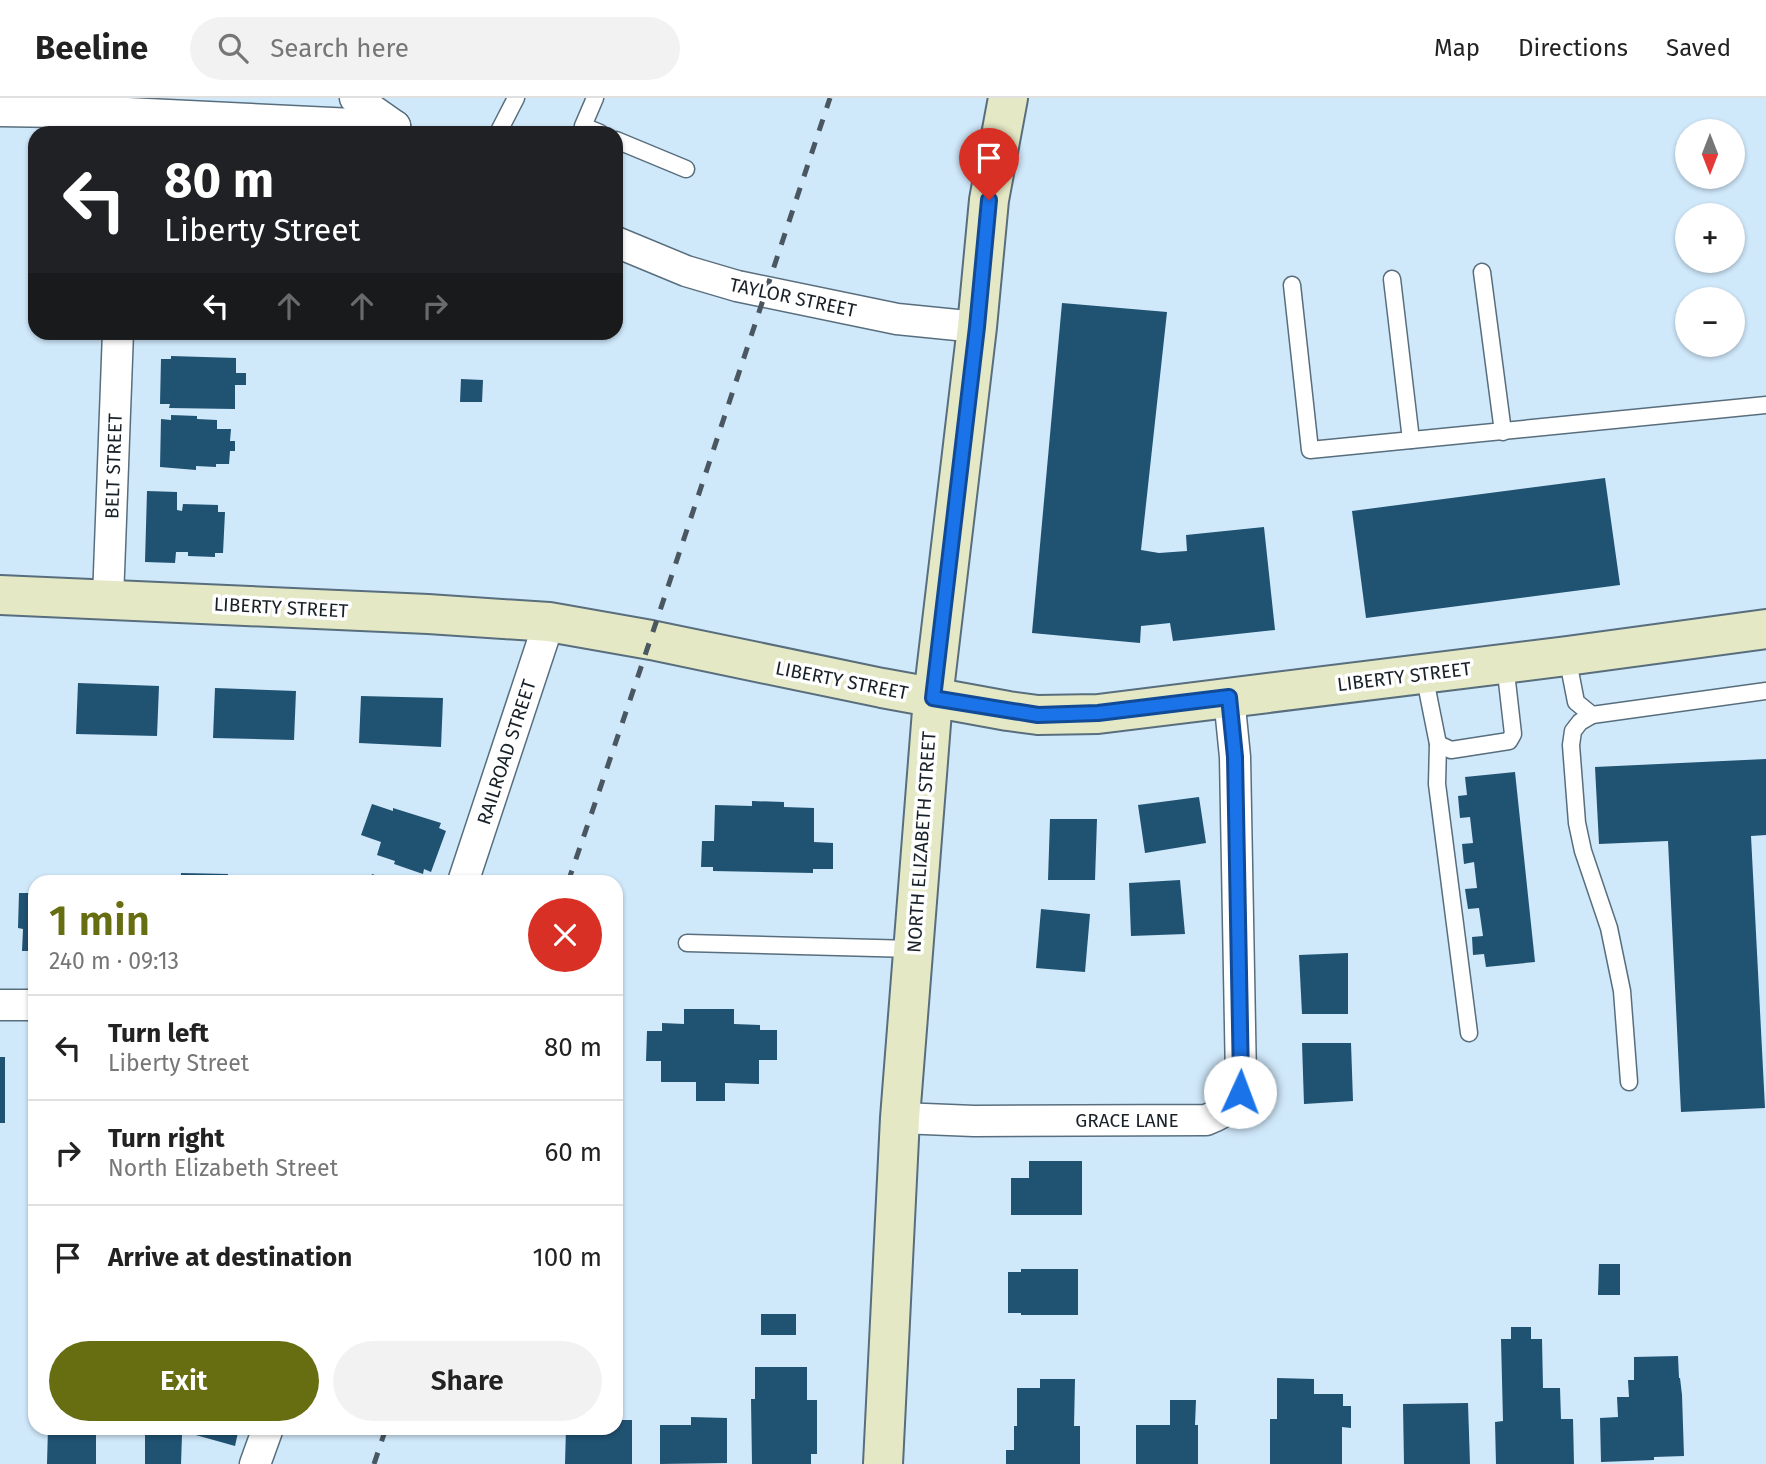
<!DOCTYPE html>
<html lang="en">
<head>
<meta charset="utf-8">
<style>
	:root { --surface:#fff; --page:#f2f2f2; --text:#222; --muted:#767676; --line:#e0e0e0; --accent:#676d11 }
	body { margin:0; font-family:"Fira Sans",sans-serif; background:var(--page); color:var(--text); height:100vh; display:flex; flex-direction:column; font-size:26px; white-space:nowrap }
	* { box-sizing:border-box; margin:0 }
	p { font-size:23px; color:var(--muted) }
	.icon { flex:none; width:38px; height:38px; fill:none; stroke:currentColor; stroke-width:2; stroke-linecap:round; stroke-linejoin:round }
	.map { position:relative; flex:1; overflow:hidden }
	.side { position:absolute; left:28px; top:777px; width:595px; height:560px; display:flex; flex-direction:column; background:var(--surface); border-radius:21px; box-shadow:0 2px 5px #0004 }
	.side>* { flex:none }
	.hud { position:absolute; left:28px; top:28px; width:595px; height:214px; border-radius:21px; box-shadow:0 2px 5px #0004; background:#202124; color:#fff; overflow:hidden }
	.needle { width:46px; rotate:180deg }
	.buttons { position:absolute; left:1675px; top:21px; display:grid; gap:14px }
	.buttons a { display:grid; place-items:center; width:70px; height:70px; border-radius:50%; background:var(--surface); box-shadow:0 2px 5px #0004; font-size:35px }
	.pin { position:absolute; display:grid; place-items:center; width:60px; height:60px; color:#fff; margin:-72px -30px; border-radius:50% 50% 50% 0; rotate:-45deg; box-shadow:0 0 7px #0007 }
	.pin .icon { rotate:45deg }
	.me { position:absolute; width:77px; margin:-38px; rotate:2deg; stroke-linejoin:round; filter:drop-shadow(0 0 5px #0008) }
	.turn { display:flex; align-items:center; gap:24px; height:147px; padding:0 21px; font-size:32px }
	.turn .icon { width:91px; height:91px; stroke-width:2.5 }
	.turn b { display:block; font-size:49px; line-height:60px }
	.lanes { display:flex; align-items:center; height:66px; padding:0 21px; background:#0003; justify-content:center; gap:35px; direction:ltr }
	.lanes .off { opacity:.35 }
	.round { display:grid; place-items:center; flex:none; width:74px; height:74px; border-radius:37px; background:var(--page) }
	.headline { display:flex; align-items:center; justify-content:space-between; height:119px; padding:0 21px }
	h1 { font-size:42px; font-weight:600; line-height:52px; color:var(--accent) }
	.cta { display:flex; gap:14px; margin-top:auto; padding:14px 21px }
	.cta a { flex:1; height:80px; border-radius:42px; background:var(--accent); color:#fff; font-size:28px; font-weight:600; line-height:80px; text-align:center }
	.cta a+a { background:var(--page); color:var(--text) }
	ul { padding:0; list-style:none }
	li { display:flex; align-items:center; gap:21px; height:105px; padding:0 21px; border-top:2px solid var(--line) }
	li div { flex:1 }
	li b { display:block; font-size:26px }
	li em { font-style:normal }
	header { display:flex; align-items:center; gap:42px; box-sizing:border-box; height:98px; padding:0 35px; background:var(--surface); border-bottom:2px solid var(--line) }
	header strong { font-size:33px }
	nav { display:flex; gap:38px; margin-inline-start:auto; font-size:24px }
	.search { width:490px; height:63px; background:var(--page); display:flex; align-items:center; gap:18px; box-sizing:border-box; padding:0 24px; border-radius:38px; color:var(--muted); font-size:26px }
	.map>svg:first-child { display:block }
</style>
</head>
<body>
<header>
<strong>Beeline</strong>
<div class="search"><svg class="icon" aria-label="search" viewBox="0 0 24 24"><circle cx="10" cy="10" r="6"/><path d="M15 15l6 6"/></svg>Search here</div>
<nav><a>Map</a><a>Directions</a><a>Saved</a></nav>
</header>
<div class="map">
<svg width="1766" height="1366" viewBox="0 0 1766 1366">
	<rect width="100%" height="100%" fill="#cfe8fa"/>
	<g fill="#205272">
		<polygon points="30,53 35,53 35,80 29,80"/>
		<polygon points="1062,205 1167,214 1141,452 1159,455 1187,453 1186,437 1264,429 1275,532 1173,543 1170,525 1141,528 1140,545 1032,535"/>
		<polygon points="171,258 236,260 236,275 246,275 246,287 235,287 235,311 169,310 170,306 160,306 161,261 171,261"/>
		<polygon points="461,281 483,282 482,304 460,304"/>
		<polygon points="171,317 197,318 197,321 217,322 217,331 231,331 230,343 235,343 235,353 230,353 229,366 216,366 216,369 196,368 196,372 160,369 161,321 171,322"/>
		<polygon points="1605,380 1620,487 1366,520 1352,413"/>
		<polygon points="147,393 177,394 177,412 182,413 183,406 218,407 218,414 225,414 223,455 215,455 215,459 188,458 188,454 176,454 175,465 145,464"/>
		<polygon points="78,585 159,588 157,638 76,636"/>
		<polygon points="215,590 296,593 294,642 213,640"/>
		<polygon points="361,598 443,600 441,649 359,645"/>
		<polygon points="1766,661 1766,737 1751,738 1765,1010 1681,1014 1668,743 1599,746 1595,669"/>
		<polygon points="1515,674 1535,864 1486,869 1484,856 1473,857 1472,839 1483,838 1479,810 1468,811 1465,791 1477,790 1474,764 1464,766 1462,746 1473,745 1470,719 1460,720 1458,698 1467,697 1465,679"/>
		<polygon points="1199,699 1206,745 1145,755 1138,707"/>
		<polygon points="752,703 784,704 784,709 814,710 814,744 833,745 833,771 813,771 813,775 713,773 713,769 701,769 702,743 714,743 715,707 752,708"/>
		<polygon points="372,706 393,713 393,710 441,725 439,730 446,733 431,774 424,771 423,776 394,766 395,763 377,757 381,744 361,737"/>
		<polygon points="1050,721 1097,721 1095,782 1048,782"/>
		<polygon points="181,775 228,776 228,784 181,784"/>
		<polygon points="372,776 389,782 390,780 400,784 369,784"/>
		<polygon points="1180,782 1185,836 1131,838 1129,785"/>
		<polygon points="19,795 35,795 35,853 22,853 23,831 18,830"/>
		<polygon points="1041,811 1090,816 1085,874 1036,870"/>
		<polygon points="1348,855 1348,916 1302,916 1299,857"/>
		<polygon points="684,911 734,911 734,926 760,927 760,932 777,932 777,962 759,962 759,986 725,985 725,1003 696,1003 696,984 661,984 661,963 646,963 647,933 662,933 662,925 684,926"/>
		<polygon points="1302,945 1351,945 1353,1003 1304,1006"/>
		<rect x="0" y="959" width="5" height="66"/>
		<polygon points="1029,1063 1082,1063 1082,1117 1011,1117 1011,1080 1029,1080"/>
		<polygon points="1599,1166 1620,1166 1620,1197 1598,1197"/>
		<polygon points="1021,1171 1078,1171 1078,1217 1021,1217 1021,1215 1008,1215 1008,1174 1021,1174"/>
		<rect x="761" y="1216" width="35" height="21"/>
		<polygon points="1511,1229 1531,1229 1531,1241 1542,1241 1543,1290 1560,1290 1561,1321 1573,1321 1574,1366 1496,1366 1495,1324 1503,1323 1501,1241 1511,1241"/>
		<polygon points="1678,1258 1679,1280 1680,1280 1682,1297 1684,1358 1654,1359 1654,1362 1601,1364 1600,1320 1618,1319 1617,1299 1629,1299 1628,1282 1634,1282 1634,1259"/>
		<polygon points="755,1269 807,1269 807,1302 817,1302 817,1356 811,1356 811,1366 752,1366 751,1301 755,1301"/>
		<polygon points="1277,1280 1314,1281 1314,1296 1343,1296 1343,1308 1351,1308 1351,1330 1342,1329 1342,1366 1270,1366 1270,1321 1277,1321"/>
		<polygon points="1040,1281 1075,1281 1074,1328 1080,1328 1080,1366 1006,1366 1006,1352 1014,1352 1014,1328 1017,1328 1017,1290 1040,1290"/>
		<polygon points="1170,1302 1196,1302 1195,1327 1198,1327 1198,1366 1136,1366 1136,1327 1170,1327"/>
		<polygon points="1468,1305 1470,1366 1404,1366 1403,1306"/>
		<polygon points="691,1319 727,1320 727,1365 660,1366 660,1327 691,1327"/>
		<polygon points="616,1322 632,1322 632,1366 565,1366 566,1330 616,1330"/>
		<polygon points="48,1330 96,1330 96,1366 47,1366"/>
		<polygon points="185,1330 239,1330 235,1348 185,1334"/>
		<polygon points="145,1337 182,1337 181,1366 145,1366"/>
	</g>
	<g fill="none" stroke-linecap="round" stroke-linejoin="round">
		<defs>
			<g id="lane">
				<polyline points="595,0 583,28 600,35"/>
				<polyline points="498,35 516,0"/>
				<polyline points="616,42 686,71"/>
				<polyline points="1482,174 1503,334"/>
				<polyline points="1392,181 1411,342"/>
				<polyline points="1292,187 1310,352 1766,307"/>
				<polyline points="1567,558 1576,604 1592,617 1766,593"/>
				<polyline points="1424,576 1438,646 1451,652 1509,643 1513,636 1505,566"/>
				<polyline points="1592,617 1580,624 1573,633 1571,647 1577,725 1583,753 1609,830 1622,893 1629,984"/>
				<polyline points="1438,646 1437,686 1469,935"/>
				<polyline points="687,845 913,851"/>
			</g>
			<g id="street">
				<polyline points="355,0 395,28"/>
				<polyline points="0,13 127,15 395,28"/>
				<polyline points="616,144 686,173 737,188 897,221 977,229"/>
				<polyline points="108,501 118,234"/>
				<polyline points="463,784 549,524"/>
				<polyline points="0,907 35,907"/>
				<path d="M900,1020L974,1023L1206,1022C1227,1014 1239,1006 1241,982L1235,659L1229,599"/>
				<polyline points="255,1366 268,1330"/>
			</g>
			<g id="secondary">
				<polyline points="0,497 428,516 549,524 651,542 882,590 1008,613 1038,617 1098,616 1567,558 1766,531"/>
				<polyline points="883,1366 900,1020 933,600 977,229 989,102 1008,0"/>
			</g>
		</defs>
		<use href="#lane" stroke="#586e7d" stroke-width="19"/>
		<use href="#street" stroke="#586e7d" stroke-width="33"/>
		<use href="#secondary" stroke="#586e7d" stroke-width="42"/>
		<use href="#lane" stroke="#fff" stroke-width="16"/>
		<use href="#street" stroke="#fff" stroke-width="30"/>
		<use href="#secondary" stroke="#e5e8c4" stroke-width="38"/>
		<g stroke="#4a5761" stroke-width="5" stroke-dasharray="12 12" stroke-linecap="butt">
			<path d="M568,784C658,523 743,261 830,0"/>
			<polyline points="374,1366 386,1330"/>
		</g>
	</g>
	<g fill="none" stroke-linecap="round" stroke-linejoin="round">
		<defs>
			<polyline id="route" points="989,102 977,229 933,600 1038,617 1098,615 1229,599 1235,659 1241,982 1240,994"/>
		</defs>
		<use href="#route" stroke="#114b97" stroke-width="18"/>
		<use href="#route" stroke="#1a73e8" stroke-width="12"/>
	</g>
	<g text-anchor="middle" stroke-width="7" stroke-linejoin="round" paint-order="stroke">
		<g font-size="19" fill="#182128" stroke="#fff">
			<text transform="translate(793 199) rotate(12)" y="7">TAYLOR STREET</text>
			<text transform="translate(113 368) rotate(-88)" y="7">BELT STREET</text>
			<text transform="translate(281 509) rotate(3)" y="7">LIBERTY STREET</text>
			<text transform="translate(1404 578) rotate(-7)" y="7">LIBERTY STREET</text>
			<text transform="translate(842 582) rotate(11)" y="7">LIBERTY STREET</text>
			<text transform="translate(506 654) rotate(-72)" y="7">RAILROAD STREET</text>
			<text transform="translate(921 744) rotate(-86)" y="7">NORTH ELIZABETH STREET</text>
			<text x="1127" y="1029">GRACE LANE</text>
		</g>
	</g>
</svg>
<div class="buttons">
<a><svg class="needle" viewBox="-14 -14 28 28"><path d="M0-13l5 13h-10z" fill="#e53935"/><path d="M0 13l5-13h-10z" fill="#767676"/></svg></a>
<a>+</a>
<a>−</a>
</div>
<div class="pin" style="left:989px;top:102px;background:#d93025"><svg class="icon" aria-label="arrive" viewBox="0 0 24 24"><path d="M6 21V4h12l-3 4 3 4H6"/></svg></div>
<svg class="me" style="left:1240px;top:994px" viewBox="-20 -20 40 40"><circle r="19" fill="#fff"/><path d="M0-13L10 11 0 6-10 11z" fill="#1a73e8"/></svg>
<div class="hud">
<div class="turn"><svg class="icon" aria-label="left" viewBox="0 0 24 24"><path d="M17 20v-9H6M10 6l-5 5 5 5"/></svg><div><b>80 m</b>Liberty Street</div></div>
<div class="lanes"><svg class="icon" aria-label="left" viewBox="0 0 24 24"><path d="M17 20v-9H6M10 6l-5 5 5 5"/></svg><svg class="icon off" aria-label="ahead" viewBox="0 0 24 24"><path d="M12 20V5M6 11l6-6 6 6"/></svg><svg class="icon off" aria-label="ahead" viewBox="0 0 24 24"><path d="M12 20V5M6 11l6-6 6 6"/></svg><svg class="icon off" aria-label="right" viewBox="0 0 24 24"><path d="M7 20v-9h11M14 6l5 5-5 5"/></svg></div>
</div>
<section class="side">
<div class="headline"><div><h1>1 min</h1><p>240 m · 09:13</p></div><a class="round" style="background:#d93025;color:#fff"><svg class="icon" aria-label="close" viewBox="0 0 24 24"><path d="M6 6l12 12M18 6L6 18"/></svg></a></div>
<ul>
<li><svg class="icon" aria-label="left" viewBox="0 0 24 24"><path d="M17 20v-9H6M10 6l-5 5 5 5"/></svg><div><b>Turn left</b><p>Liberty Street</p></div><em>80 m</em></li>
<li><svg class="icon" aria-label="right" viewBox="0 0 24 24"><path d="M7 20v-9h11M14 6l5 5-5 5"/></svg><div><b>Turn right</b><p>North Elizabeth Street</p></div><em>60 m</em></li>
<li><svg class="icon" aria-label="arrive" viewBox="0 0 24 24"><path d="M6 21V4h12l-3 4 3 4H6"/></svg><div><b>Arrive at destination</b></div><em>100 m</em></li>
</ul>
<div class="cta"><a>Exit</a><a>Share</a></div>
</section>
</div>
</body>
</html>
